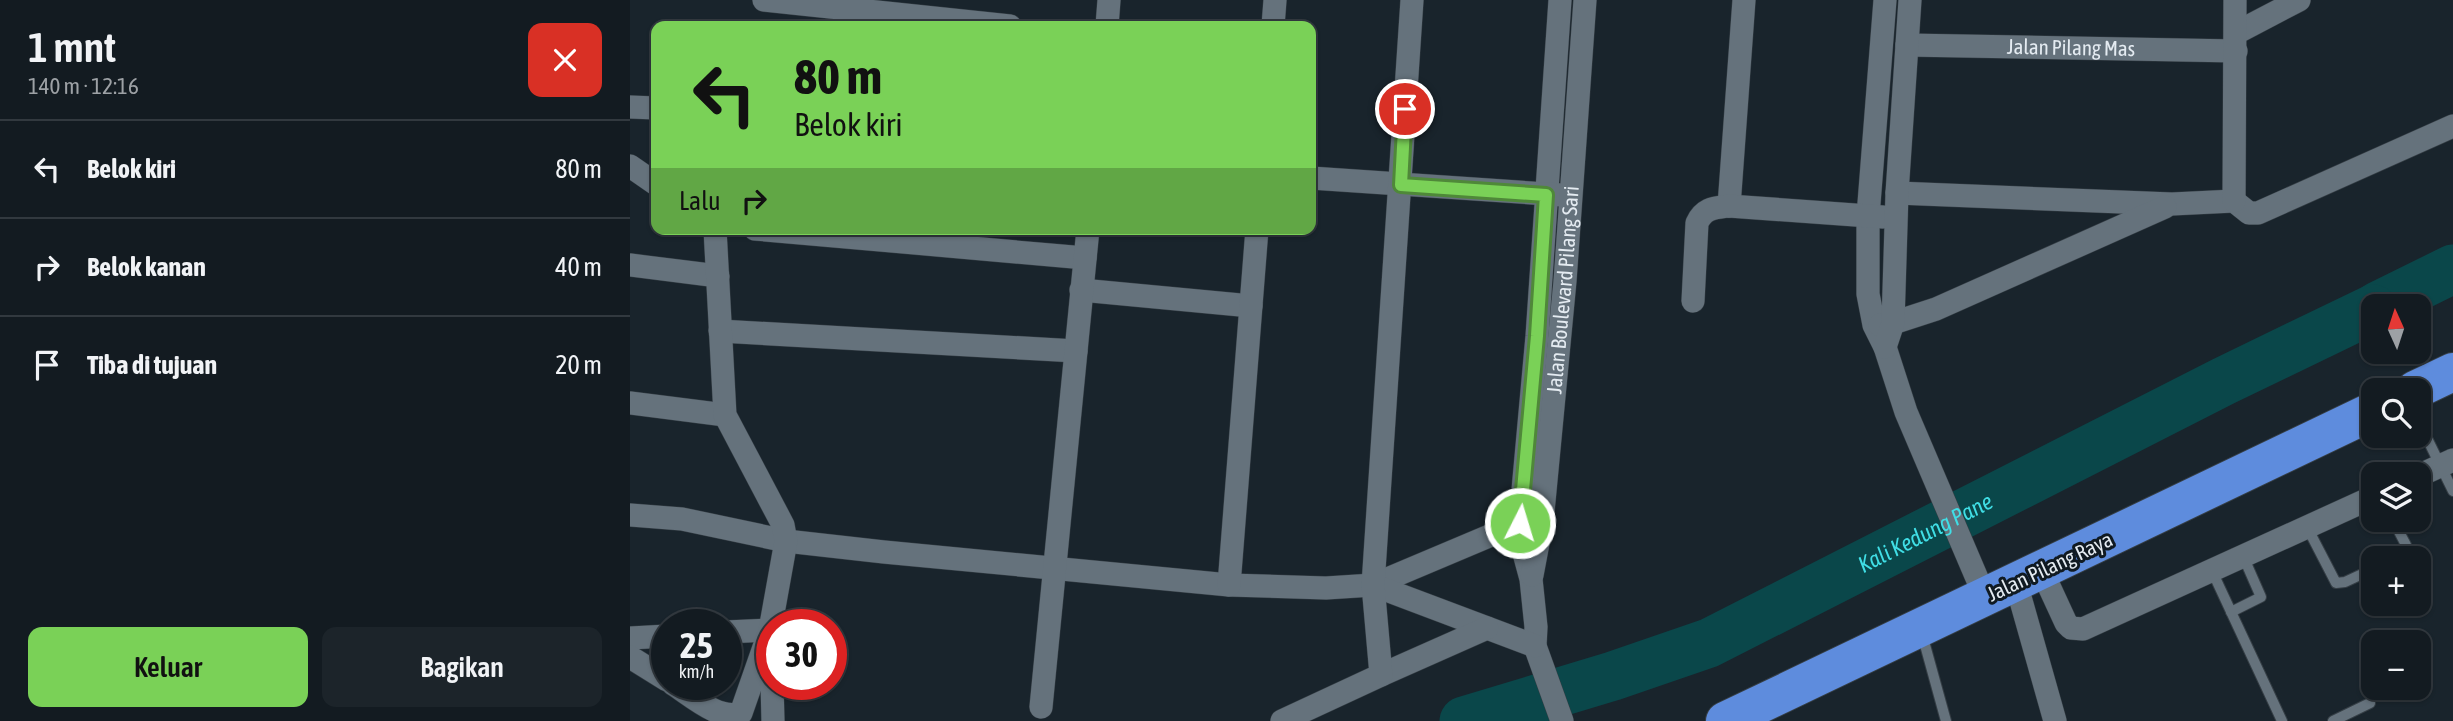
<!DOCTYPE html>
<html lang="id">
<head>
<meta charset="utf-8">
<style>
	:root { --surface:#131b21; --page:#1c242a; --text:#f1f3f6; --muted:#9da1a5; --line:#32393f; --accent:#7ad157 }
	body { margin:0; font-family:"Asap Condensed",sans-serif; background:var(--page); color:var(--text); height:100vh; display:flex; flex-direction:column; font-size:26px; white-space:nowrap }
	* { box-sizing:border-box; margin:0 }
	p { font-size:23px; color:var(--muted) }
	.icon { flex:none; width:38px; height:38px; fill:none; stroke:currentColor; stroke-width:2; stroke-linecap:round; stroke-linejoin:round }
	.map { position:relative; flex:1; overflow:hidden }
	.details { display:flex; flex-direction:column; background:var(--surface); width:630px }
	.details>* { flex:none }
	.guide { position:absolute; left:21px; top:21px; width:665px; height:214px; border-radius:14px; box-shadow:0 2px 5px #0004,0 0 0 2px var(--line); background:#7ad157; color:#111; overflow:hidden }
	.needle { width:46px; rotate:357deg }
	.tools { position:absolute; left:1731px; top:294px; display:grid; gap:14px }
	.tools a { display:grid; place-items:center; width:70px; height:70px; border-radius:14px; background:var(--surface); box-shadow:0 2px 5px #0004,0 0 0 2px var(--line); font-size:35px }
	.speed { position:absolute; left:21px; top:609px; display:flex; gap:14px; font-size:35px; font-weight:700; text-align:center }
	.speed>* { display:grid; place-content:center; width:91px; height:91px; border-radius:50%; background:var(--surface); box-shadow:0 2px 5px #0004,0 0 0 2px var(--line); line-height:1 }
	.speed small { font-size:18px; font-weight:400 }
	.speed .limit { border:10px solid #d22; background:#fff; color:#111 }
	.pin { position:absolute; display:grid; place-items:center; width:60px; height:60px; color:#fff; margin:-30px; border:4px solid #fff; border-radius:50%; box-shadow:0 2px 7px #0007 }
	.me { position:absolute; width:77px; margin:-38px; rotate:5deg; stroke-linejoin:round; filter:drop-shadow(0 0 5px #0008) }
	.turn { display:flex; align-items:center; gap:24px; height:147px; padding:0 28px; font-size:32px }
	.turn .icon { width:91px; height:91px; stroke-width:2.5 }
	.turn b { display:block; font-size:49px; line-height:60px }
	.then { display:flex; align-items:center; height:66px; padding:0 28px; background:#0003; gap:14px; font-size:26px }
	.round { display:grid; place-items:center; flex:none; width:74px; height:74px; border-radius:14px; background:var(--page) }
	.headline { display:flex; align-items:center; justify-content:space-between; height:119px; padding:0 28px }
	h1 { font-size:42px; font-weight:600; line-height:52px }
	.primary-button { display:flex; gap:14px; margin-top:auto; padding:14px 28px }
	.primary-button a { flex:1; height:80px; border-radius:14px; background:var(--accent); color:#111; font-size:28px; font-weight:600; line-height:80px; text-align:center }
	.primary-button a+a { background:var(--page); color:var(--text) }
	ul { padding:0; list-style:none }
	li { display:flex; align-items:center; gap:21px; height:98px; padding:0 28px; border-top:2px solid var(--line) }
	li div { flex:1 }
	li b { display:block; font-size:26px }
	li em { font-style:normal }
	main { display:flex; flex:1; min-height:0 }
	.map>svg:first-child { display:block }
</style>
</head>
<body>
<main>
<section class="details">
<div class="headline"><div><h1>1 mnt</h1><p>140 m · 12:16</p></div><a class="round" style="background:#d93025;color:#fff"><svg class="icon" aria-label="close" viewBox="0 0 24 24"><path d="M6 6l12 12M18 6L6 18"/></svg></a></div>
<ul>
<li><svg class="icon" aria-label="left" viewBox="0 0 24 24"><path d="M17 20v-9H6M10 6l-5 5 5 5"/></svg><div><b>Belok kiri</b></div><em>80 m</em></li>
<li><svg class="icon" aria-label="right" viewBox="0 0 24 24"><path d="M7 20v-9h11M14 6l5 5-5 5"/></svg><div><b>Belok kanan</b></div><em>40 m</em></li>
<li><svg class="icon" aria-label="arrive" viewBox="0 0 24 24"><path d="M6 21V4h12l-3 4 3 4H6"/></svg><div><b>Tiba di tujuan</b></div><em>20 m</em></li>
</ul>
<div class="primary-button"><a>Keluar</a><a>Bagikan</a></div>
</section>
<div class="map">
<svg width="1823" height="721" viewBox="0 0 1823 721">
	<rect width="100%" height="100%" fill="#19242c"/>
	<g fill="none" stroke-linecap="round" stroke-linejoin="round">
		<g stroke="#0a474a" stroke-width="49">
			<polyline points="1748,306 1823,269"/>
			<path id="s1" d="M834,721L983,676L1079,643L1594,381L1743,309"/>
		</g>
		<defs>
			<g id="lane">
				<polyline points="1788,420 1823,491"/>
				<polyline points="1763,520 1776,545 1777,551 1765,558"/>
				<polyline points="1677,527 1706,583 1715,582 1743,569"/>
				<polyline points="1582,571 1652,721"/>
				<polyline points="1601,612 1631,597 1613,556"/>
				<polyline points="1292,634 1316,721"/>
				<polyline points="1703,721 1740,703"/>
			</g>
			<g id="street">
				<polyline points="134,0 380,26"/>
				<polyline points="930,0 907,336 890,523 891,542 901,579 906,627 905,646 932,721"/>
				<polyline points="1255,0 1238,216 1238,294 1244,325 1255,347 1276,412 1355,597"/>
				<polyline points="477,26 479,0"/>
				<polyline points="643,26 645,0"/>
				<polyline points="1606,33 1669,0"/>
				<path id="s2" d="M1277,45L1606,51"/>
				<polyline points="0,107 26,108"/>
				<polyline points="0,166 26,184"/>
				<polyline points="681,178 932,195"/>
				<polyline points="1267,193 1542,204 1604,201 1619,213 1628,213 1823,126"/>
				<polyline points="1604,201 1605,0"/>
				<polyline points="1099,206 1114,0"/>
				<polyline points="125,229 455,258"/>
				<polyline points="0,265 88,276"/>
				<polyline points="451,290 621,306"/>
				<path d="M1063,301L1067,223C1074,208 1084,208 1099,206L1253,217"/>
				<polyline points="1250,325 1263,323 1306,309 1535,207"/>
				<polyline points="90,331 446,351"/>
				<polyline points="1255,347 1263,323 1267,193 1280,0"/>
				<polyline points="0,403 95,415"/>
				<polyline points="1788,476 1823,460"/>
				<polyline points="0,515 52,519 156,541 254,552 599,585 696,588 743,585 890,523 912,522"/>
				<polyline points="1412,571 1436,623 1441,628 1453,629 1743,497"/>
				<path id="s3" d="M902,575L912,522L935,281L955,0"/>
				<polyline points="1386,583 1425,721"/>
				<polyline points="599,585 627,229"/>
				<polyline points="743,585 905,646"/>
				<polyline points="96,632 140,630 142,679"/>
				<polyline points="0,638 37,636"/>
				<polyline points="0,657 37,680"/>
				<polyline points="751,675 857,628"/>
				<path d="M43,684C62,696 89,721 111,713L140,630L156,541L153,525L95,415L85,229"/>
				<polyline points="142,684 143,721"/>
				<polyline points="411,707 458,229"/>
				<polyline points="652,721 751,675 743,585 782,0"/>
			</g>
			<g id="highway">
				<polyline points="1785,390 1823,372"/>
				<polyline points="1095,721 1743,411"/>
			</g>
		</defs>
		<use href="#lane" stroke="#353e45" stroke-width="12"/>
		<use href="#street" stroke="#353e45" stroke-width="24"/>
		<use href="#highway" stroke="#353e45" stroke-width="40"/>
		<use href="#lane" stroke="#65727c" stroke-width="10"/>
		<use href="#street" stroke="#65727c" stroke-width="23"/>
		<use href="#highway" stroke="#5e8cdd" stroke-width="38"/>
	</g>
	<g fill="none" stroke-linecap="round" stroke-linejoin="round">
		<defs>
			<polyline id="route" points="775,109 771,185 916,195 907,336 890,523"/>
		</defs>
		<use href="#route" stroke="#4f8839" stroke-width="18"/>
		<use href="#route" stroke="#7ad157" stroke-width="12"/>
	</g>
	<g text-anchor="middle" stroke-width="6" stroke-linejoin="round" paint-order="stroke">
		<g font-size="21" fill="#e4ebf1" stroke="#101a22">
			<text dy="7" stroke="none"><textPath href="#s2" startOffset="164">Jalan Pilang Mas</textPath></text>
			<text dy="7" stroke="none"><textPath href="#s3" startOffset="287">Jalan Boulevard Pilang Sari</textPath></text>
			<text transform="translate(1420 567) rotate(-25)" y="7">Jalan Pilang Raya</text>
		</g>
		<g font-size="23" font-style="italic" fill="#40dee5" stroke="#101a22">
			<text dy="8" stroke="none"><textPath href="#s1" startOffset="500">Kali Kedung Pane</textPath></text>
		</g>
	</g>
</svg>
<div class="tools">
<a><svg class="needle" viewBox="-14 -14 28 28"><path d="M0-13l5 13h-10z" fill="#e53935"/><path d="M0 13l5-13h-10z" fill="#9da1a5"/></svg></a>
<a><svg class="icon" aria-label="search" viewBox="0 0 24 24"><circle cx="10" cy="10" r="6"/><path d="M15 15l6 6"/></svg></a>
<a><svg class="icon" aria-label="layers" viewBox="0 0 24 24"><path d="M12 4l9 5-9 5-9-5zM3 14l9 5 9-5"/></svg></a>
<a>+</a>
<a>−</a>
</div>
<div class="speed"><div>25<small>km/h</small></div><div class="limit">30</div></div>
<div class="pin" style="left:775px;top:109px;background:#d93025"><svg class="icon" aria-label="arrive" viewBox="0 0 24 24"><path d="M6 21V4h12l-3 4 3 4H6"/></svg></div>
<svg class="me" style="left:890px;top:523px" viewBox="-20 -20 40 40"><circle r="17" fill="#7ad157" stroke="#fff" stroke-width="3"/><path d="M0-11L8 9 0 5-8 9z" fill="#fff"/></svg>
<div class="guide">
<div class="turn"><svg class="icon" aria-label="left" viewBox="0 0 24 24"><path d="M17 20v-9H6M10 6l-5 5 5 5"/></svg><div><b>80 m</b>Belok kiri</div></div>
<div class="then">Lalu<svg class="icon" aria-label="right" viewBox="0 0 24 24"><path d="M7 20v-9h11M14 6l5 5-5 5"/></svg></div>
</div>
</div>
</main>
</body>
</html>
